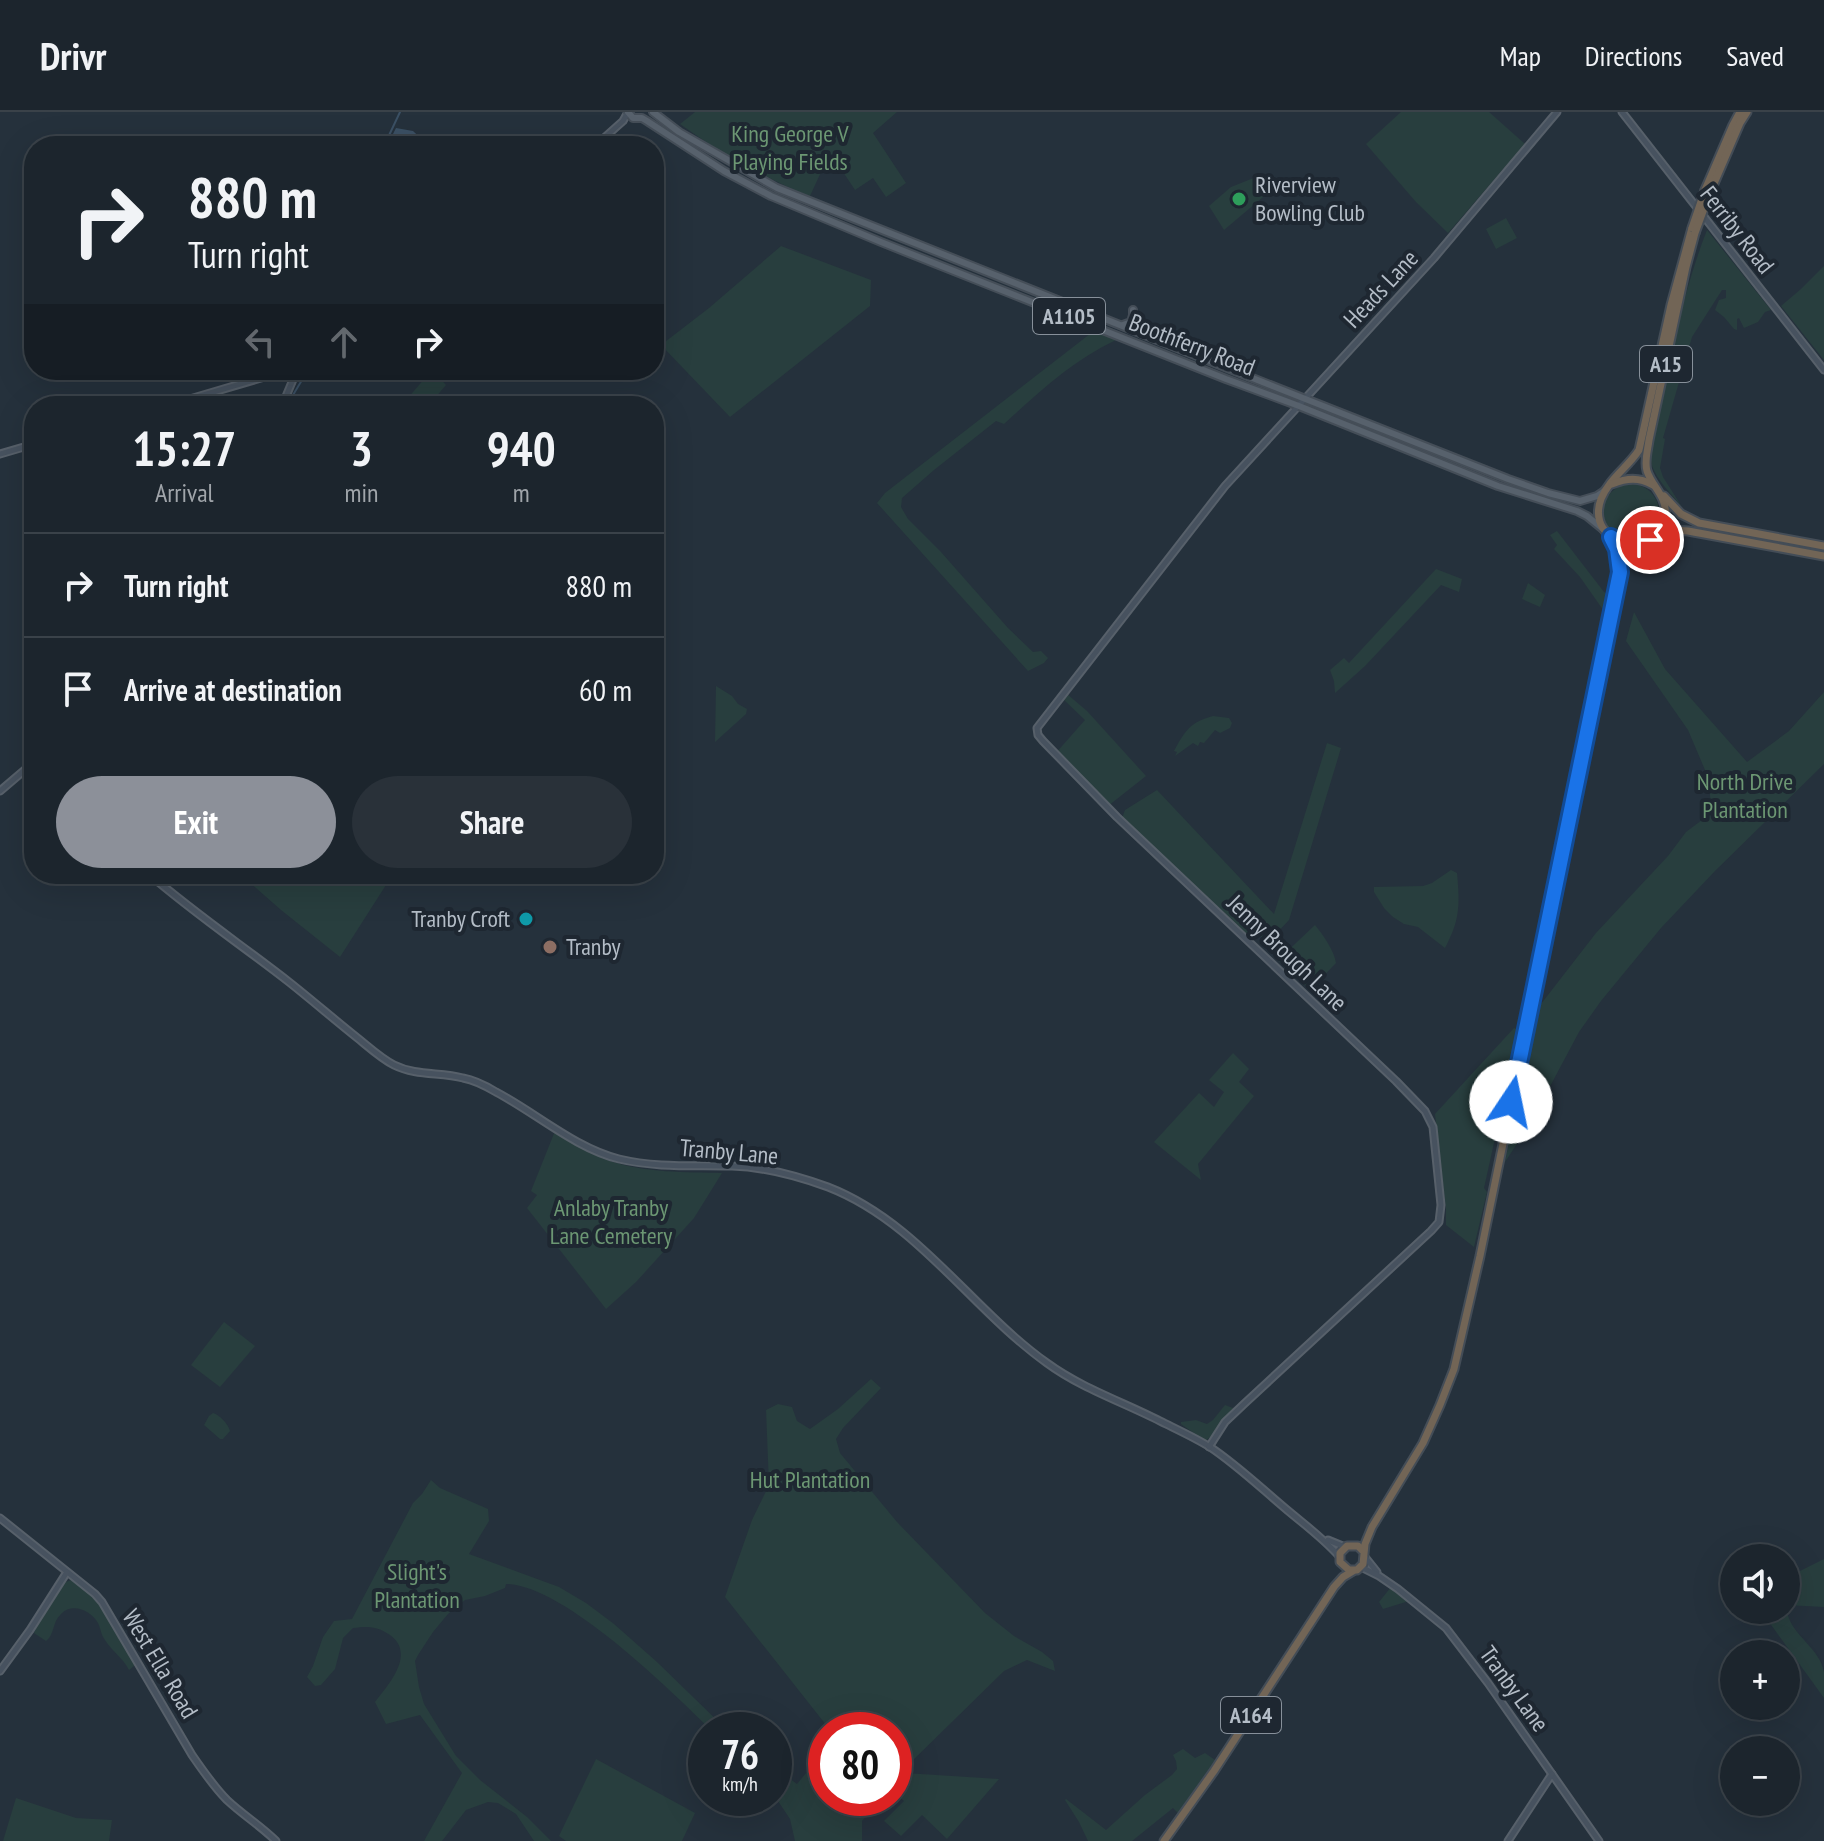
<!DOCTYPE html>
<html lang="en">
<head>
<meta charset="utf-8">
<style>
	:root { --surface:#1c252d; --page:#293139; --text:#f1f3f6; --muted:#a0a5aa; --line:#3a4249; --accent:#8c9099 }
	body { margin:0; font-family:"PT Sans Narrow",sans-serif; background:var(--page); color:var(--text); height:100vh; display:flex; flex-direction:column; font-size:30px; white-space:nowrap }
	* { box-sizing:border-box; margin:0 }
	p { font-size:26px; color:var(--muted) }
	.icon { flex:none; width:44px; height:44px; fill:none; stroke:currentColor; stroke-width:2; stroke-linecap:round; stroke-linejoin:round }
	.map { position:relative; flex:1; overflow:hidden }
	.details { position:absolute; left:24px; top:284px; width:640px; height:488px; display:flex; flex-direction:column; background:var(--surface); border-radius:32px; box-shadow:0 8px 32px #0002,0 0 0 2px var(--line) }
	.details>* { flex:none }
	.banner { position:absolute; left:24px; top:24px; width:640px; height:244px; border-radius:32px; box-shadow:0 8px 32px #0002,0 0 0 2px var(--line); background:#1c252d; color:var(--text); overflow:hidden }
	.fabs { position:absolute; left:1720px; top:1432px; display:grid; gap:16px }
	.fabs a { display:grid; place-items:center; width:80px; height:80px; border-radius:50%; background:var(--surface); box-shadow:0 8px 32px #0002,0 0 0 2px var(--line); font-size:40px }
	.speed { position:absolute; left:688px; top:1600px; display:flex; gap:16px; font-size:40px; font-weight:700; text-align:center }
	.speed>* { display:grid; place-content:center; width:104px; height:104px; border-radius:50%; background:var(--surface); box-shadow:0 8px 32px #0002,0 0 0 2px var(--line); line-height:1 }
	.speed small { font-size:20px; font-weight:400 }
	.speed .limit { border:12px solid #d22; background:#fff; color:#111 }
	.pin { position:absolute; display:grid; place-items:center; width:68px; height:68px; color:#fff; margin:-34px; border:4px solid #fff; border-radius:50%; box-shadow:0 2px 8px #0007 }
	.me { position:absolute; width:88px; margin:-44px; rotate:11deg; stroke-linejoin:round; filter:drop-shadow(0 0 6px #0008) }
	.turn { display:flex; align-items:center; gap:28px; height:168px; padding:0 32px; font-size:36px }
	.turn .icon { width:104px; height:104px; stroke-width:2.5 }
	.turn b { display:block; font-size:56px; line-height:68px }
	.lanes { display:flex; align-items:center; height:76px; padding:0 32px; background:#0003; justify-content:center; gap:40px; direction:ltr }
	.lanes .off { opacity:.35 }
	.eta { display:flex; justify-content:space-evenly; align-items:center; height:136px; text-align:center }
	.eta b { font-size:48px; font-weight:800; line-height:56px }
	.cta { display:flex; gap:16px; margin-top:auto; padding:16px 32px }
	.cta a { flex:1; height:92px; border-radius:48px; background:var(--accent); color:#fff; font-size:32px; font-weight:800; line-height:92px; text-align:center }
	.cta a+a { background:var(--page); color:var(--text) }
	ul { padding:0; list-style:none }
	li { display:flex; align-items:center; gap:24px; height:104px; padding:0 32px; border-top:2px solid var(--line) }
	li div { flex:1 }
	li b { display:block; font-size:30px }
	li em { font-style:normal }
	header { display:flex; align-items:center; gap:48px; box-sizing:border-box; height:112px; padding:0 40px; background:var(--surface); border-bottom:2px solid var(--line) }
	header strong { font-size:38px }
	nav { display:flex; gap:44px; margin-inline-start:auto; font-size:28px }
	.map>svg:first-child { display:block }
</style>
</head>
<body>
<header>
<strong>Drivr</strong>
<nav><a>Map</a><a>Directions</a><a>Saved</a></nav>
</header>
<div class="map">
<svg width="1824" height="1729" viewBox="0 0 1824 1729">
	<rect width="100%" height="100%" fill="#25313c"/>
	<g fill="#283e3e">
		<path d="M695,0H897L873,21L906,71L886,85L873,66L855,78L837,51L833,52L827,47L810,84C764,66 720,41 680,12Z"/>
		<polygon points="1401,0 1489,0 1525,32 1448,121 1416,90 1366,32"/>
		<polygon points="1256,65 1269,80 1224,118 1209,94 1231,75"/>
		<polygon points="1506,106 1517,126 1496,137 1486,117"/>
		<path d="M1707,118L1771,198L1765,200L1758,210L1744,216L1739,206L1737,207V218L1734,217L1724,205L1715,198L1719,188L1726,186V178H1722L1692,225L1663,326L1665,327L1660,356L1663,365L1682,395C1673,384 1652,363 1651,349C1650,335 1657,313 1660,299C1671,240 1685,174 1707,118Z"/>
		<polygon points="781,134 871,168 870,194 730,305 661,233 709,196"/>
		<polygon points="1824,154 1824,248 1781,194 1801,177"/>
		<path d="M1095,218L1116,228C1072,249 1040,279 1004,312L996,309L934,358L902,386L901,395L908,407L941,440L1008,516L1033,540L1041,539L1048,546L1044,551L1028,559L877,391L885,381Z"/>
		<polygon points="432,258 446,273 428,294 401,294"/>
		<circle cx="1631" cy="400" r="28"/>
		<polygon points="1557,419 1604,480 1609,483 1606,502 1580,465 1554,437 1557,433 1550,423"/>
		<polygon points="1436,457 1462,467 1459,480 1441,473 1365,554 1335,581 1334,569 1330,558 1344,546 1349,551"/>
		<polygon points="1528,471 1545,483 1540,495 1522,487"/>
		<polygon points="1634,500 1665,557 1747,650 1789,619 1824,580 1824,652 1715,759 1661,816 1601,889 1579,920 1530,1012 1505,1050 1534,901 1596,821 1668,744 1686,720 1702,708 1711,693 1708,665 1688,618 1626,529"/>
		<polygon points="716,574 732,584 738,592 747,597 746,602 715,630"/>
		<polygon points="1067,582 1087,599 1146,664 1108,694 1055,642 1085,608 1063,587"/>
		<path d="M1213,604L1229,606L1232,611L1230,616L1220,621L1215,618L1204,631L1200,630L1198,634L1193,631L1175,644L1177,640L1174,639C1185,619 1190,610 1213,604Z"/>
		<polygon points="1327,631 1341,636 1289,808 1273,825 1249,825 1122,706 1125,698 1157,678 1274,802"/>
		<path d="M1451,758L1457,761C1460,793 1460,808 1445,836L1418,815L1404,812L1393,805L1384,796L1374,780V775L1423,774L1432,771Z"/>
		<polygon points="240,762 393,762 340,845 281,798"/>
		<path d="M1315,813C1323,823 1334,838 1336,851L1310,878L1278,848Z"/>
		<polygon points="1514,916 1519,918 1484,1076 1487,1080 1474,1135 1446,1113 1446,1097 1435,1002"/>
		<polygon points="1233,941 1249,957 1239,970 1254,984 1198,1052 1201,1068 1154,1030 1199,981 1214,995 1224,980 1209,968"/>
		<path d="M555,1019C573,1030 591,1042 610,1049C646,1061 685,1060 722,1061L694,1106L636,1170L606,1197L527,1096L537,1083L531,1079Z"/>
		<polygon points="224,1210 255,1234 220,1275 191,1253"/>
		<polygon points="871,1267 881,1276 843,1316 836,1327 840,1341 897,1410 985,1501 1014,1524 1042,1540 1053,1549 1055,1559 1027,1548 1004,1559 907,1654 905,1661 999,1667 947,1727 922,1703 901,1724 884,1709 904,1689 894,1681 894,1618 830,1618 725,1485 752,1408 769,1373 766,1298 778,1292 792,1295 797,1309 810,1317 838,1297"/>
		<path d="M1225,1293L1233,1296L1234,1298C1223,1307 1217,1322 1205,1329L1181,1312V1310L1196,1308L1207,1312L1213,1308Z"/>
		<path d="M213,1301C220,1303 228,1312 230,1319L223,1327H220L204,1313L209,1304Z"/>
		<path d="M431,1368L440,1376L488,1397L489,1409L469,1442L559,1475L586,1491L614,1512L657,1550L727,1618H711C670,1578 564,1473 506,1472L505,1476L485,1484L465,1488L448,1502L433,1520L418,1543L415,1549L419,1575L424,1592L456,1644L480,1668L527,1705L551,1729H534L516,1702L498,1691L488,1690L466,1698L442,1729H424L462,1661L420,1603L386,1612L375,1590C389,1572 416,1542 390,1523C377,1514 368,1514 353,1516L343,1526L335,1557L321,1573L315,1574L307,1565L313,1554L323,1525L334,1509L352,1507L413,1391L422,1382Z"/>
		<polygon points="1824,1447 1824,1495 1786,1493 1786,1478 1788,1480 1793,1477 1788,1472 1786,1466"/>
		<path d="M71,1468C95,1482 98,1488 110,1511C117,1525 127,1538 135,1552L134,1554L129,1558C123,1546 112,1539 105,1528C101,1523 101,1517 98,1511C91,1499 73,1490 61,1502C52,1510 55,1522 46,1529L34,1521L37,1513L63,1474L66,1470Z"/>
		<polygon points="1391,1475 1409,1489 1383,1497 1379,1490"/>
		<path d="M1770,1498L1787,1500C1792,1524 1820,1536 1824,1560C1824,1568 1824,1577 1824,1586L1769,1510Z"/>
		<polygon points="826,1637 826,1686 881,1686 862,1709 862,1729 795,1729 790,1707 774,1683 774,1665 790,1667 797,1672"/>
		<polygon points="1183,1637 1195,1646 1205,1641 1215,1648 1178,1701 1173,1696 1132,1729 1088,1729 1079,1710 1065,1688 1066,1687 1106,1718 1145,1683 1172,1663 1177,1657 1176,1649 1173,1643"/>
		<polygon points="596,1647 695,1701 682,1729 566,1729 559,1724"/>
		<polygon points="16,1686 76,1706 112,1708 109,1729 3,1729"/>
	</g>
	<polygon fill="#3b5064" points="396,16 413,19 429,34 387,34"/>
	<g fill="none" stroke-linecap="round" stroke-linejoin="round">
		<g stroke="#3b5064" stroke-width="2">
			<polyline points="384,34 400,0"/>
			<polyline points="290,294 293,283 308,258"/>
		</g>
		<defs>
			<g id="secondary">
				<polyline points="1622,0 1824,258"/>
				<polyline points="595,34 623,9 628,0"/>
				<polyline points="166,294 288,258"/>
				<polyline points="282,294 297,258"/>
				<polyline points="0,342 34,332"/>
				<polyline points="0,679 34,650"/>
				<path d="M149,762C194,801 243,834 289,870C313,889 336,909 360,928C371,937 382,947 394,953C416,964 440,960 463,966C474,968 486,974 496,980C536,1001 575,1036 619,1047C657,1056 694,1053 732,1054C764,1055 798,1064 828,1075C918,1110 971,1197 1047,1251C1081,1276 1123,1290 1160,1309C1176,1317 1194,1325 1210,1335C1237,1353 1261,1376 1286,1397C1305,1413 1323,1426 1339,1444"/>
				<polyline points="1209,1335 1225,1310 1244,1292 1431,1119 1439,1110 1441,1093 1433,1015 1425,999 1396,969 1117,705 1043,629 1038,623 1037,616 1225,374 1434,146 1557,0"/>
				<path d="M0,1406L95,1482L102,1490L192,1643C203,1659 214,1675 227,1688C243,1703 261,1714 276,1729"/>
				<polyline points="1328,1428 1345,1435"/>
				<polyline points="1365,1445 1377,1460"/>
				<polyline points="1361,1455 1379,1464 1398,1477 1446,1516 1488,1571 1599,1729"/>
				<polyline points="0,1559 30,1518 67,1460"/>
				<polyline points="1508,1729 1552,1662"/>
			</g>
			<g id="primary">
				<polyline points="628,0 633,6 642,6 647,9 724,59 771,84 881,130 1226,267 1299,294 1498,374 1577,399 1587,404 1603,417"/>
				<polyline points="653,0 679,20 777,76 1275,275 1508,367 1548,381 1580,389 1597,384 1606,378"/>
				<polyline points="1123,213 1131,210 1133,203 1133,198"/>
			</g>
			<g id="highway">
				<polyline points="1705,78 1733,13 1740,0"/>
				<polyline points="1709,83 1740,11 1747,0"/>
				<path d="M1692,116L1671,193L1639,338C1628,355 1609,367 1601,387C1584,434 1659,452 1665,404C1668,385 1652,375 1647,359C1644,349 1648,337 1649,328L1686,155L1695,121"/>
				<path d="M1612,372C1627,366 1639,365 1653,373"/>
				<polyline points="1664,384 1681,402 1699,411 1824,434"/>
				<polyline points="1657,423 1671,418 1688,419 1824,444"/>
				<polyline points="1620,459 1628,444 1640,432"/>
				<polyline points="1364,1440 1358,1434 1347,1434 1340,1441 1340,1450 1349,1458 1357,1458 1363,1452 1365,1432 1372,1415 1423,1331 1440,1293 1454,1257 1480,1144 1620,460 1617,437 1611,425"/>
				<polyline points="1164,1729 1214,1659 1334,1475 1343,1465 1353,1459"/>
			</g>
		</defs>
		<use href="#secondary" stroke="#57606a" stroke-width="9"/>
		<use href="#primary" stroke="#454e58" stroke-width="10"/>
		<use href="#highway" stroke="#444d57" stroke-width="11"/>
		<use href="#secondary" stroke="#47525f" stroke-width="5"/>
		<use href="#primary" stroke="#57616c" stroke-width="6"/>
		<use href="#highway" stroke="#726556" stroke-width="7"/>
		<defs>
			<g id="highway-bridge">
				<polyline points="1692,116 1705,78"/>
				<polyline points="1695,121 1709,83"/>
			</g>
		</defs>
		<use href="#highway-bridge" stroke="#444d57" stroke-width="11" stroke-linecap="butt"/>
		<use href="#highway-bridge" stroke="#726556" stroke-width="7"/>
	</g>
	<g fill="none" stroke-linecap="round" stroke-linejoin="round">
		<defs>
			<path id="route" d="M1511,990L1620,460L1617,437L1611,425C1624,434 1636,435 1650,428"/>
		</defs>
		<use href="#route" stroke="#114b97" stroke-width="20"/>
		<use href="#route" stroke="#1a73e8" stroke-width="14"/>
	</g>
	<circle fill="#2e9e5b" stroke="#1e2731" stroke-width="3" cx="1239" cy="87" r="8"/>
	<circle fill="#0f9aa8" stroke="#1e2731" stroke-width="3" cx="526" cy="807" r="8"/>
	<circle fill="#8d6e63" stroke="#1e2731" stroke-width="3" cx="550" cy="835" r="8"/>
	<g text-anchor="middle" stroke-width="8" stroke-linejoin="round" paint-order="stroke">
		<g fill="#1e2731" stroke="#87909a" stroke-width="2">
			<rect x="1033" y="186" width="72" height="36" rx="6"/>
			<rect x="1640" y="234" width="52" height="36" rx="6"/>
			<rect x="1221" y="1585" width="60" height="36" rx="6"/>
		</g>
		<g font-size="22" font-weight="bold" fill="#b4bdc7">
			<text x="1069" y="212">A1105</text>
			<text x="1666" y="260">A15</text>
			<text x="1251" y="1611">A164</text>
		</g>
		<g font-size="24" fill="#6c9773" stroke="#1e2731">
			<text x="790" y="30">King George V<tspan x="790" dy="28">Playing Fields</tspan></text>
			<text x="1745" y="678">North Drive<tspan x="1745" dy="28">Plantation</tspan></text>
			<text x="611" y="1104">Anlaby Tranby<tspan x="611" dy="28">Lane Cemetery</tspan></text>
			<text x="810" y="1376">Hut Plantation</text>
			<text x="417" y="1468">Slight's<tspan x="417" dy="28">Plantation</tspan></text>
		</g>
		<g font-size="24" fill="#b4bdc7" stroke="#1e2731" text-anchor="start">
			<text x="1255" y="81">Riverview<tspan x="1255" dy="28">Bowling Club</tspan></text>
			<text x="510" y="815" text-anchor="end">Tranby Croft</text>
			<text x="566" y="843">Tranby</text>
		</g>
		<g font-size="24" fill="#b4bdc7" stroke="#1e2731">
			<text transform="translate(1737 118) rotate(52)" y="8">Ferriby Road</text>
			<text transform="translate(1381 177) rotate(-47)" y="8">Heads Lane</text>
			<text transform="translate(1192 233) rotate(21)" y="8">Boothferry Road</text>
			<text transform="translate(1287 841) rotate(44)" y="8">Jenny Brough Lane</text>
			<text transform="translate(729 1040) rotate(5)" y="8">Tranby Lane</text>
			<text transform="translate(160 1552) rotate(59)" y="8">West Ella Road</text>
			<text transform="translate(1514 1577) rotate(54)" y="8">Tranby Lane</text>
		</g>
	</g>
</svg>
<div class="fabs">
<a><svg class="icon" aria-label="sound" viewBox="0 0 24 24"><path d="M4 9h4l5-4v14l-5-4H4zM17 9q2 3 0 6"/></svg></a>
<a>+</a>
<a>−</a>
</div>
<div class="speed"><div>76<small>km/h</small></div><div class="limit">80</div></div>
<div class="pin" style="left:1650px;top:428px;background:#d93025"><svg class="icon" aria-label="arrive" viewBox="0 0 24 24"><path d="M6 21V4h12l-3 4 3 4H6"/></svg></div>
<svg class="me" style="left:1511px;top:990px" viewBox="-20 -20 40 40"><circle r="19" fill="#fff"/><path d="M0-13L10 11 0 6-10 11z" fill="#1a73e8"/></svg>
<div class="banner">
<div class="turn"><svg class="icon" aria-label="right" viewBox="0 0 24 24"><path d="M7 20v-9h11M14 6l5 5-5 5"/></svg><div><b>880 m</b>Turn right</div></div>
<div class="lanes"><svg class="icon off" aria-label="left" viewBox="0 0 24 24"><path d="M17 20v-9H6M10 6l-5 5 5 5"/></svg><svg class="icon off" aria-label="ahead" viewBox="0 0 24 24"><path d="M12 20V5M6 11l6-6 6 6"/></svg><svg class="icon" aria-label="right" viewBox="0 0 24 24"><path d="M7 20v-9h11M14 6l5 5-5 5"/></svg></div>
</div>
<section class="details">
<div class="eta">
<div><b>15:27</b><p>Arrival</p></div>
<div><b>3</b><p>min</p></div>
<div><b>940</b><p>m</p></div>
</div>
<ul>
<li><svg class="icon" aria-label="right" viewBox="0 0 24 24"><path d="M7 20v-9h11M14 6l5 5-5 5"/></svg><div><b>Turn right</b></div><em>880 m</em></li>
<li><svg class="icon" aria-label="arrive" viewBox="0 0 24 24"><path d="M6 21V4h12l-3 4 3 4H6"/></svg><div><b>Arrive at destination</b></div><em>60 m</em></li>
</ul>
<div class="cta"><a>Exit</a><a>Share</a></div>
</section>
</div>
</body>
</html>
